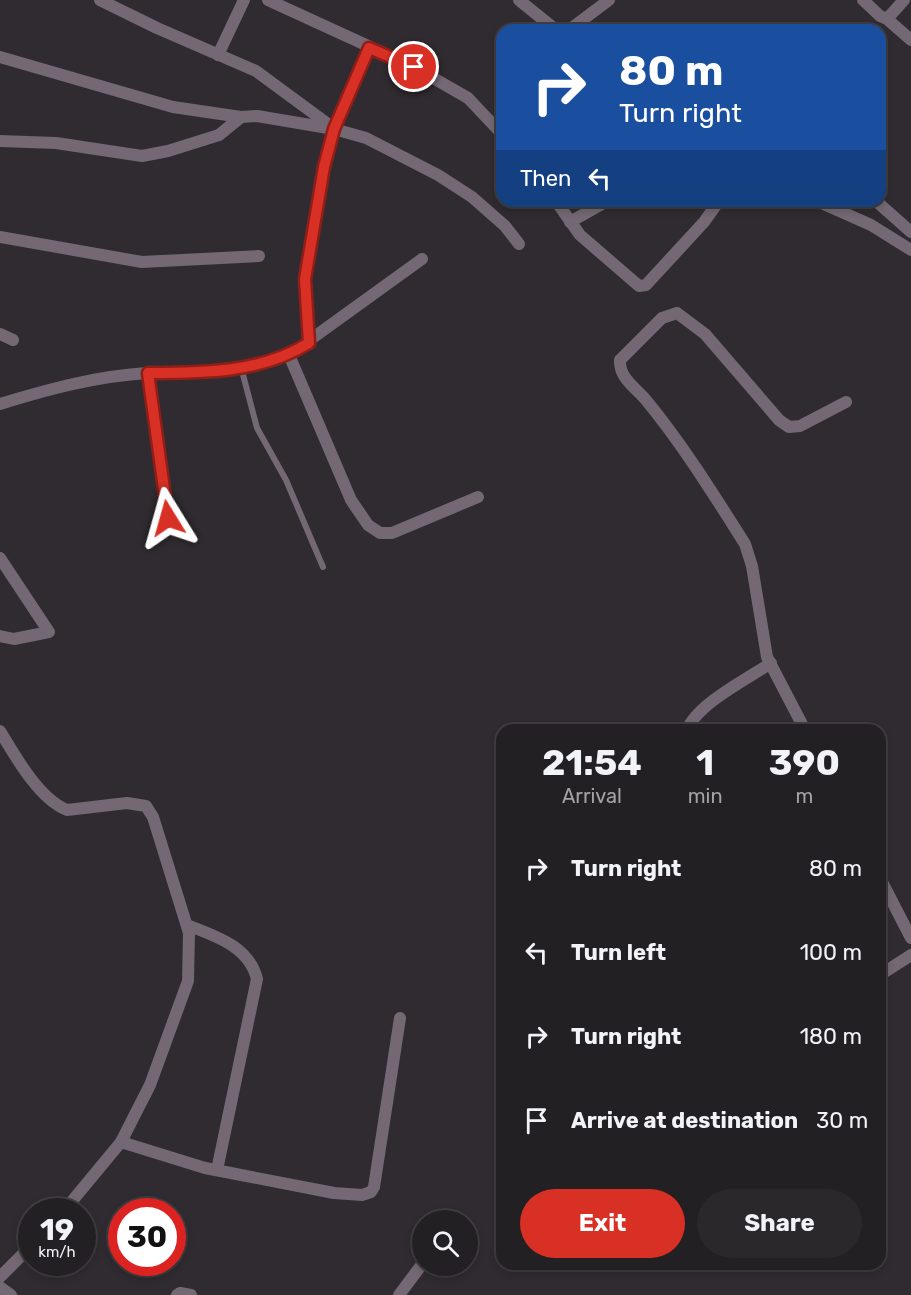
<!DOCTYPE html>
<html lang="en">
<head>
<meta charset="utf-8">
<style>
	:root { --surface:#232024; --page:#2b282c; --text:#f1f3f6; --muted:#a3a3a6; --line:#403e41; --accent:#d93025 }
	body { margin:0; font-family:Rubik,sans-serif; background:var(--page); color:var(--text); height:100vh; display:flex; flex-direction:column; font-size:22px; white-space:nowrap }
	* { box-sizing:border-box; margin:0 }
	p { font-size:20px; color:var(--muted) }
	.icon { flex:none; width:33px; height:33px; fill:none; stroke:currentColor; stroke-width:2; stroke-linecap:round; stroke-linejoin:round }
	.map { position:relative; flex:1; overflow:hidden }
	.drawer { position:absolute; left:496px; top:724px; width:390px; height:546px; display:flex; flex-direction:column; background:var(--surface); border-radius:18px; box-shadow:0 3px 9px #0003,0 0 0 2px var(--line) }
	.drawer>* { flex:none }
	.banner { position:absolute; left:496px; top:24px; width:390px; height:183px; border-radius:18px; box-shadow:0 3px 9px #0003,0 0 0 2px var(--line); background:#1a4fa0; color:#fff; overflow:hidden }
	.buttons { position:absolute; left:412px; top:1210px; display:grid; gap:12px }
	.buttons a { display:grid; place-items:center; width:66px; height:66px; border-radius:50%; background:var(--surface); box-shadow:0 3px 9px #0003,0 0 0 2px var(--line); font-size:30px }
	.speed { position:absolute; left:18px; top:1198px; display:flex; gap:12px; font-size:30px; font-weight:700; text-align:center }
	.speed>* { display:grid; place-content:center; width:78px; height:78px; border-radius:50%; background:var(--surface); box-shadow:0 3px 9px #0003,0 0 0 2px var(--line); line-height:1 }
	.speed small { font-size:15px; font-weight:400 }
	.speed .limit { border:9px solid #d22; background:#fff; color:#111 }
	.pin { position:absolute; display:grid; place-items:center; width:51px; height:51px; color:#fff; margin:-26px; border:3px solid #fff; border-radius:50%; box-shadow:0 2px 6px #0007 }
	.me { position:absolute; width:66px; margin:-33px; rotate:352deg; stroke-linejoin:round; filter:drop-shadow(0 0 4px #0008) }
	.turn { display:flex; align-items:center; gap:21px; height:126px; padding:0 24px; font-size:27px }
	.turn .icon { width:78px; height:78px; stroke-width:2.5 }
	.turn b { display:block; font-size:42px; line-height:51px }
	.then { display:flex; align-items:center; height:57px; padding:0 24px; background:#0003; gap:12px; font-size:22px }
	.eta { display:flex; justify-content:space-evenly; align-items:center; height:102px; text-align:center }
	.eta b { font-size:36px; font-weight:700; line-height:42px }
	.button { display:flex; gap:12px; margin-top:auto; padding:12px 24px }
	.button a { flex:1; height:69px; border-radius:36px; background:var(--accent); color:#fff; font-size:24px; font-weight:700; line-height:69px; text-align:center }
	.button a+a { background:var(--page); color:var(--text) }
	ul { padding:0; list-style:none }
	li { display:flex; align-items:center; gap:18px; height:84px; padding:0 24px }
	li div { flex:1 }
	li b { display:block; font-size:22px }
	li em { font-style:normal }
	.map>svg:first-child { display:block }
</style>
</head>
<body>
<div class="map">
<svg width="911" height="1295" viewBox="0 0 911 1295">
	<rect width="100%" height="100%" fill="#2f2b30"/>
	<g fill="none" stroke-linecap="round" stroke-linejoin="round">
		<polyline stroke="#736874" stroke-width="6" points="241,367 257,428 286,480 323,567"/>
		<g stroke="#736874" stroke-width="12">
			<polyline points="100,0 157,28 256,71 332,127"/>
			<polyline points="268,0 414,67 468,98 502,134"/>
			<polyline points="519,0 556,30"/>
			<polyline points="863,0 880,16 887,19 904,0"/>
			<polyline points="887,19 911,40"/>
			<polyline points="569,30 609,0"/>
			<polyline points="218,55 244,0"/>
			<polyline points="0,57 173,107 241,117"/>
			<polyline points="0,141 56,143 142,156 168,151 219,135 241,117 257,116 334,129 366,138 438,175 472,197 505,226 519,244"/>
			<polyline points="556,201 580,235 639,286 646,285 704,222 719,201"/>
			<polyline points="817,201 871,225 911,250"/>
			<polyline points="876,201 911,232"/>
			<polyline points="570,222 607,201"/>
			<polyline points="0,237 142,262 259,256"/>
			<polyline points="0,334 13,340"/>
			<polyline points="309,343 305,279 324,167 334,129 369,48"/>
			<polyline points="289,355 422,259"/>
			<polyline points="148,373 168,518"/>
			<path d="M0,404C49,389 97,376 148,373C196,371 244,372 289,355L351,500L368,525L380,533H392L478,497"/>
			<polyline points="0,558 49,632 14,639 0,636"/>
			<path d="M687,730C697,704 747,679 771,663"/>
			<path d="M805,730L767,657L752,566L745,544C714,495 683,445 646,400C635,387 619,378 620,360L662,318L677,313L705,334L779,420L789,427L800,426L846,402"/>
			<path d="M0,731C15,756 39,799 67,810L127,803L146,806L153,817L189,933L188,981L150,1085L121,1142L63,1212"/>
			<polyline points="880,878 911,938"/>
			<path d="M187,925C215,936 249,946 257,979L217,1170"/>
			<polyline points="880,975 911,955"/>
			<polyline points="121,1142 205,1168 334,1193 362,1195 371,1192 374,1187 400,1018"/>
			<polyline points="0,1277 32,1245"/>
			<polyline points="0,1287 11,1295"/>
			<polyline points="177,1295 180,1293 191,1295"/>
			<polyline points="399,1295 423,1263"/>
		</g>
	</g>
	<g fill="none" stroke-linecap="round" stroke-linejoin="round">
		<defs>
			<path id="route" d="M168,518L148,373C203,373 261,373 309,343L305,279L324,167L334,129L369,48L414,67"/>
		</defs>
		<use href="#route" stroke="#8d1f18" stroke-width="15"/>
		<use href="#route" stroke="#d93025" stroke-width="10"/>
	</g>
</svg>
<div class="buttons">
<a><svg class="icon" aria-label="search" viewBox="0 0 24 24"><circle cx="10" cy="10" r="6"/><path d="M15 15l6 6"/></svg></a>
</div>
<div class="speed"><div>19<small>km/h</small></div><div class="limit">30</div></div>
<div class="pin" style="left:414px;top:67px;background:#d93025"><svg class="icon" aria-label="arrive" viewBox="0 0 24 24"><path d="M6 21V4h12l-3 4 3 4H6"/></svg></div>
<svg class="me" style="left:168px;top:518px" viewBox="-20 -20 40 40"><path d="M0-17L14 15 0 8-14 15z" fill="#d93025" stroke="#fff" stroke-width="4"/></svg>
<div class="banner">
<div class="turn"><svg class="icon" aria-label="right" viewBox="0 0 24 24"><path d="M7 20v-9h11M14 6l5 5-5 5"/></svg><div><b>80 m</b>Turn right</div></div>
<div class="then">Then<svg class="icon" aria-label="left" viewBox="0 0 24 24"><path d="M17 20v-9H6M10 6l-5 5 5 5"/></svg></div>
</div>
<section class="drawer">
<div class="eta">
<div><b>21:54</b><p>Arrival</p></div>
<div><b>1</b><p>min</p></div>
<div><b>390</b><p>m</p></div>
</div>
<ul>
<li><svg class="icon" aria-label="right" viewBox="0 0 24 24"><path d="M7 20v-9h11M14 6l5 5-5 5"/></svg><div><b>Turn right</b></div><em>80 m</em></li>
<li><svg class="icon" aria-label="left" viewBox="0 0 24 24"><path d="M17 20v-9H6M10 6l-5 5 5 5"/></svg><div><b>Turn left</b></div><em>100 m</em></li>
<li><svg class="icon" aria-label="right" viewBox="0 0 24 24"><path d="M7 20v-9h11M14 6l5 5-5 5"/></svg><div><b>Turn right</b></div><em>180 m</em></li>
<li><svg class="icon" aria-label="arrive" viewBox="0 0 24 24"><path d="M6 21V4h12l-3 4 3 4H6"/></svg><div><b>Arrive at destination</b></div><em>30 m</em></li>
</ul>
<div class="button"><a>Exit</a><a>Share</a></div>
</section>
</div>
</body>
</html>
